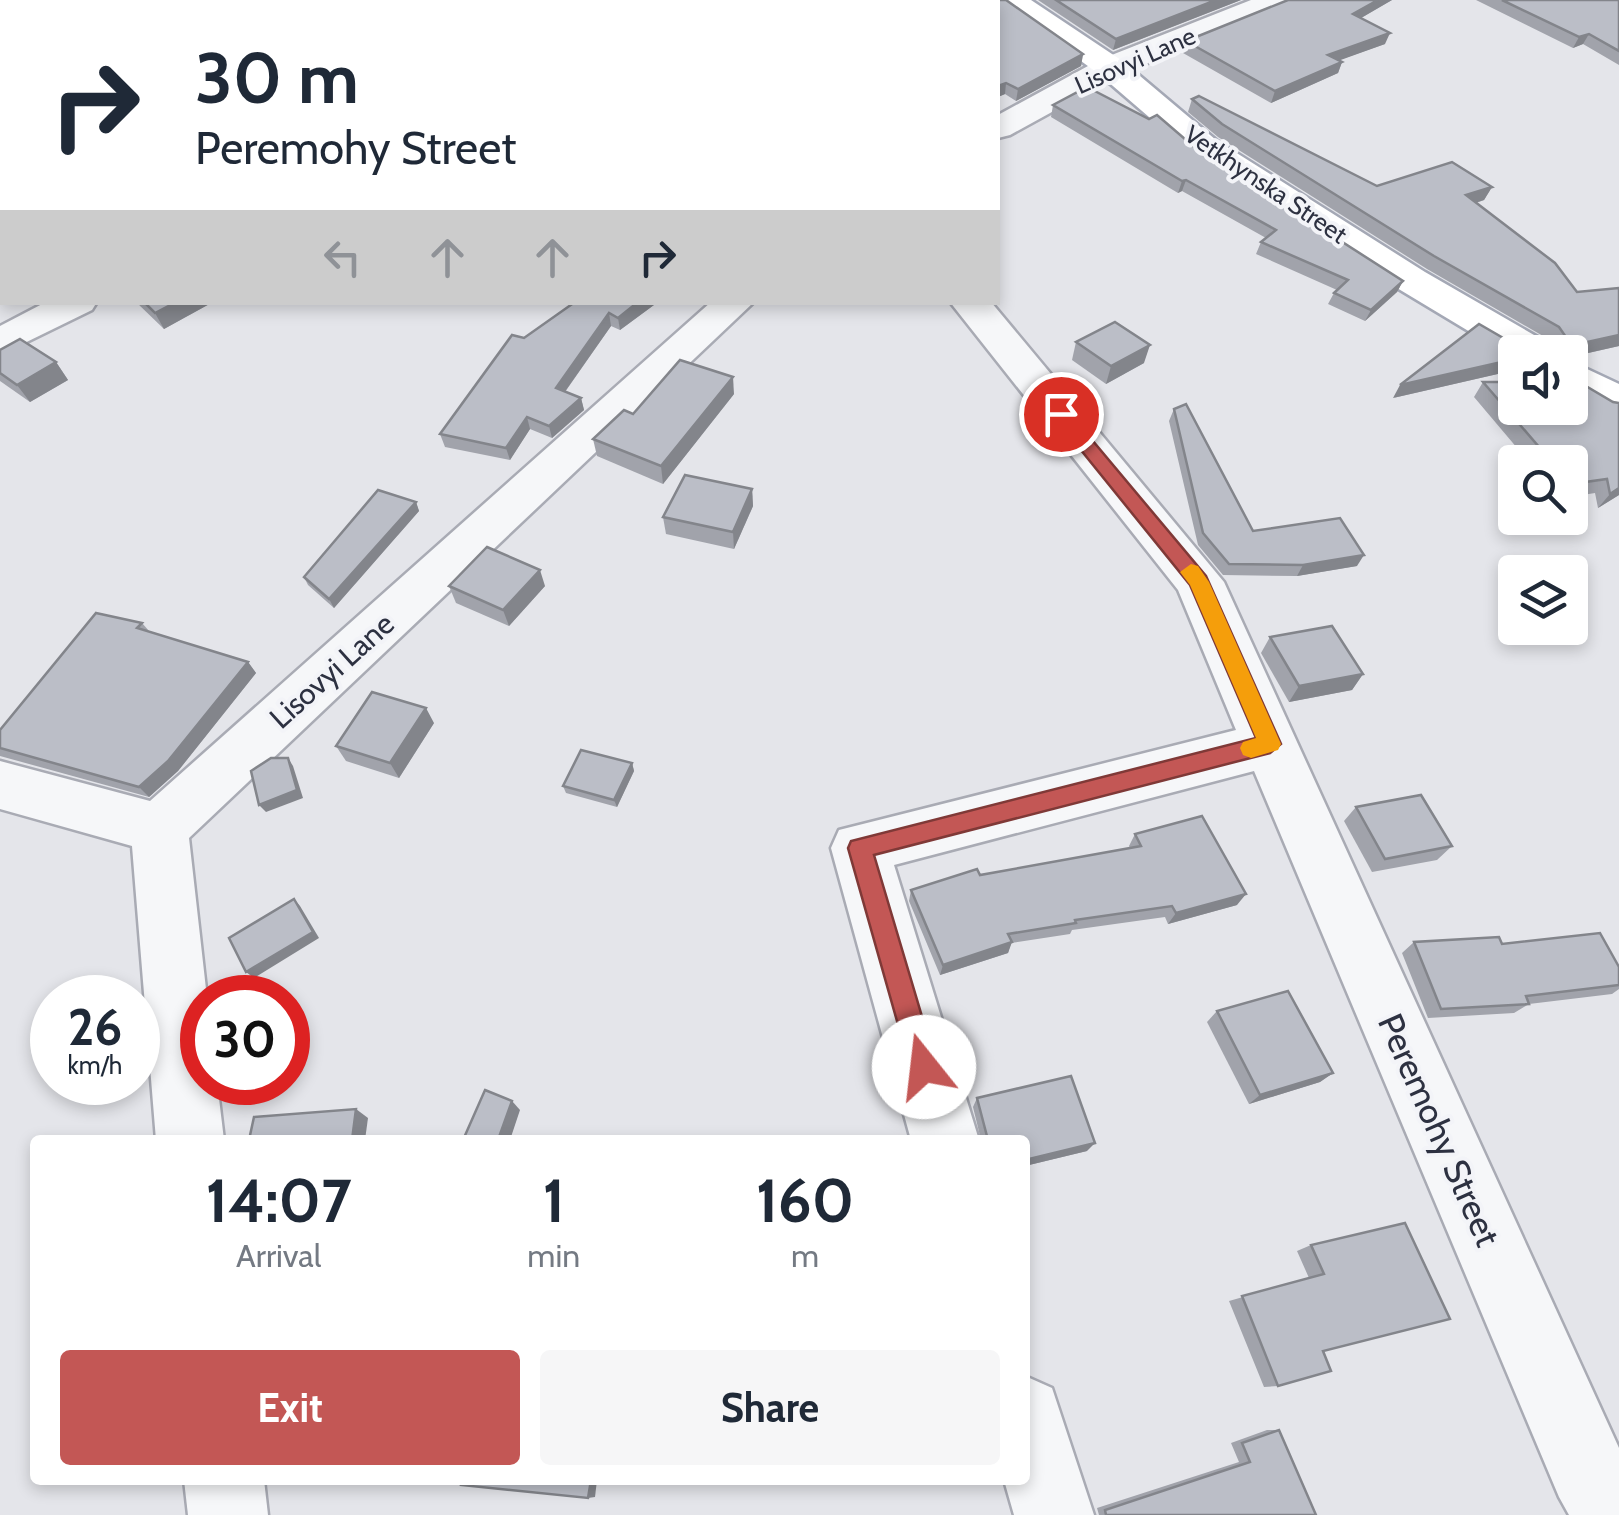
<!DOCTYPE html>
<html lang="en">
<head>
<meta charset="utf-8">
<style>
	:root { --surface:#fff; --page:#f6f6f7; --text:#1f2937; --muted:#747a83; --accent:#c35755 }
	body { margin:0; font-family:Cabin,sans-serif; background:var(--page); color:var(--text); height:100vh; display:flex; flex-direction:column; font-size:38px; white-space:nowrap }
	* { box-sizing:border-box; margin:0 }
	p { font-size:32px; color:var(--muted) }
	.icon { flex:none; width:55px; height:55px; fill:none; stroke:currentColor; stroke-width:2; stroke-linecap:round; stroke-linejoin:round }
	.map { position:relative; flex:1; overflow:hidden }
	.drawer { position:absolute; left:30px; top:1135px; width:1000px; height:350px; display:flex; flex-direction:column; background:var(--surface); border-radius:10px; box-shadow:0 5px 15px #0003 }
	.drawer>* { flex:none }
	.guide { position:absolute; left:0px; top:0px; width:1000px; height:305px; box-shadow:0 5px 15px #0003; background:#fff; color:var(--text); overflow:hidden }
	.controls { position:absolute; left:1498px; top:335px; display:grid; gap:20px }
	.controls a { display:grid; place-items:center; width:90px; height:90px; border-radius:10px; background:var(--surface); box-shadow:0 5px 15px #0003; font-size:50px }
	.speed { position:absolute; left:30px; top:975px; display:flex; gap:20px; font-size:50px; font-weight:700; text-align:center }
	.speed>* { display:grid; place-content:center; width:130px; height:130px; border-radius:50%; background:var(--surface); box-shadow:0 5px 15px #0003; line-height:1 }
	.speed small { font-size:25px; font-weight:400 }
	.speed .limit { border:15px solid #d22; background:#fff; color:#111 }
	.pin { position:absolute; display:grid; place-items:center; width:85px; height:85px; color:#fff; margin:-42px; border:5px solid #fff; border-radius:50%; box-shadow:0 2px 10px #0007 }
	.me { position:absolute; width:110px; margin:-55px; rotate:344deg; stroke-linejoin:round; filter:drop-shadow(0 0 8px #0008) }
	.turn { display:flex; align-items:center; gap:35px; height:210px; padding:0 30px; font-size:45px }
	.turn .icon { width:130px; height:130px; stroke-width:2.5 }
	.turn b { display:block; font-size:70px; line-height:85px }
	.lanes { display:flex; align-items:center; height:95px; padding:0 30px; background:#0003; justify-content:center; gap:50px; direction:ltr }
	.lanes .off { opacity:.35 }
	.eta { display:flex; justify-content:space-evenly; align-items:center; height:170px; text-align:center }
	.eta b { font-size:60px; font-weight:700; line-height:70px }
	.button { display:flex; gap:20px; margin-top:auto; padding:20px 30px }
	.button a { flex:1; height:115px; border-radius:10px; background:var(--accent); color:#fff; font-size:40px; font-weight:700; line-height:115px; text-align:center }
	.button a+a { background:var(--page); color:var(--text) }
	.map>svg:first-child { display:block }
</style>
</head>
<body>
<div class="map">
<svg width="1619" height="1515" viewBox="0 0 1619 1515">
	<rect width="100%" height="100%" fill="#e4e5ea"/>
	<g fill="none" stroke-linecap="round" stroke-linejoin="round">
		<defs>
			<g id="minor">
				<polygon points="1251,0 1292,0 1287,6 1121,74 1010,135 998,138 998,115 1099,60"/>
				<polygon points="46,302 97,302 92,310 0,355 0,326"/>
				<polygon points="711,302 754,302 189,838 207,998 202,998 202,1082 217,1082 224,1140 156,1140 132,846 0,809 0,761 150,801"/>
				<polygon points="950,302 991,302 1224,582 1619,1448 1619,1515 1569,1515 1559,1497 1254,771 894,865 979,1140 911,1140 831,848 839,830 1236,730 1178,590"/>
				<polygon points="1025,1376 1052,1388 1094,1515 1014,1515 1004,1480 1025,1480"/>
				<polygon points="184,1480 264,1480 268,1515 188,1515"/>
			</g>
			<g id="major">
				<polygon points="996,0 1031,0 1121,60 1216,140 1425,272 1548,343 1554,352 1515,352 1515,359 1397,288 1192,154 1099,74"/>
				<polygon points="1570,361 1619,384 1619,417 1604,413 1570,393"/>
			</g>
		</defs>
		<use href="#minor" stroke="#a9abb4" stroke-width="5"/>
		<use href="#major" stroke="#a4a8b5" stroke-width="5"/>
		<use href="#minor" fill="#f6f7f9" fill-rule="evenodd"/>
		<use href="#major" fill="#fff" fill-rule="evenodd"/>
	</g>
	<g fill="#a1a3ab">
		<polygon points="551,0 772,0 774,2 779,0 1006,0 1083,54 1081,66 1016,101 1005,94 998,97 998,2 545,2"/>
		<polygon points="1038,0 1241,0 1113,50"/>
		<polygon points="1288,0 1392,0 1361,18 1385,44 1339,60 1342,62 1338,73 1271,103 1183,53 1186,41"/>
		<polygon points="1476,0 1619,0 1619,65 1583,44 1573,48"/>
		<polygon points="1192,99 1377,186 1492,187 1484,200 1476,203 1619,346 1393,398 1523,349 1527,343 1552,343 1550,340 1427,269 1218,137 1188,112"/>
		<polygon points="1053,105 1193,146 1403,281 1397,292 1365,321 1328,304 1334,293 1337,290 1256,254 1261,242 1266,238 1182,191 1178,193 1051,117"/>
		<polygon points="136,302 213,302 164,329"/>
		<polygon points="575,302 658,302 620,330 611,326 565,392 581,398 584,410 552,438 530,429 510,460 445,447 440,434 524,338"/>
		<polygon points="1076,342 1144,363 1106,384 1072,360"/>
		<polygon points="0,350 56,362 68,380 30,402 0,381"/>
		<polygon points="1483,382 1619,403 1619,495 1598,508 1595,493 1570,497 1570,462 1529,462 1474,397"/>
		<polygon points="734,394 663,484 597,456 593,439 633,414"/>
		<polygon points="1174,409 1253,531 1357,566 1297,576 1223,575 1198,545 1169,421"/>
		<polygon points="752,489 753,506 734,549 666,534 663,517"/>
		<polygon points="416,502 419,511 334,608 308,585 304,577"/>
		<polygon points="449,586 545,586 509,626 456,603"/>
		<polygon points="142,623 149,631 248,662 256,673 178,771 149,797 0,756 0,730"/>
		<polygon points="1270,637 1363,674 1352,690 1289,702 1261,653"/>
		<polygon points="434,723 399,778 346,761 336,746"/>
		<polygon points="632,763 634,771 617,807 566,793 563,786"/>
		<polygon points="1356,807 1452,846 1437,860 1372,872 1344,821"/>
		<polygon points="1135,834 1237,905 1168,924 1165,917 1072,930 1070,934 1011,943 1008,953 940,975 909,901 911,890 980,875 1130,848 1129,846"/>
		<polygon points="1414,942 1502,944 1619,967 1619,989 1612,994 1529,1004 1514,1013 1428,1018 1402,953"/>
		<polygon points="1217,1011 1333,1073 1320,1082 1249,1104 1207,1022"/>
		<polygon points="977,1098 1087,1151 1025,1166 1025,1140 981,1140 973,1107"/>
		<polygon points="1405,1223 1278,1386 1264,1387 1229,1301 1309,1278 1297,1251 1311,1245"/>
		<polygon points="1267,1430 1279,1430 1316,1515 1099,1515 1097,1508 1239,1462 1231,1443"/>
	</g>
	<g fill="#83858b">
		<polygon points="1216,0 1241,0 1113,50 1116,39"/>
		<polygon points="1378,0 1392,0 1349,25 1353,14"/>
		<polygon points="1390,33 1385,44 1324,66 1328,55"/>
		<polygon points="1589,34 1583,44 1573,48 1579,37"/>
		<polygon points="1083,54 1081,66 1016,101 1018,89"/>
		<polygon points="1342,62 1338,73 1271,103 1275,91"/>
		<polygon points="1006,83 1005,94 998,97 999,86"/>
		<polygon points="1186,180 1182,191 1178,193 1182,181"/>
		<polygon points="1492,187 1484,200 1459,208 1466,195"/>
		<polygon points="1403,281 1397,292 1365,321 1371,310"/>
		<polygon points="176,302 213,302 164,329 155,313"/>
		<polygon points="638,302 658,302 620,330 618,318"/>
		<polygon points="609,313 611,326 559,400 556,388"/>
		<polygon points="1619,335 1619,346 1570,357 1570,352 1542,352"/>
		<polygon points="1150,345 1144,363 1106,384 1111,366"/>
		<polygon points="1515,359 1515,370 1393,398 1400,385"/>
		<polygon points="56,362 68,380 30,402 17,385"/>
		<polygon points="733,377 734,394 663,484 661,466"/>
		<polygon points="581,398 584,410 552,438 549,426"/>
		<polygon points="527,417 530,429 510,460 506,448"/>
		<polygon points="1619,488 1619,495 1598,508 1610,494"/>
		<polygon points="752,489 753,506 734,549 733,532"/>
		<polygon points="416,502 419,511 334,608 329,599"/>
		<polygon points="1364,555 1357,566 1297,576 1303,565"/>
		<polygon points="540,570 545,586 509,626 503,610"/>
		<polygon points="248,662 256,673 178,771 149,797 139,787"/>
		<polygon points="1363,674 1352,690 1289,702 1299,686"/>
		<polygon points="426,708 434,723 399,778 390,763"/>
		<polygon points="288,758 293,766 303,798 266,812 259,805"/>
		<polygon points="632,763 634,771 617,807 614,800"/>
		<polygon points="1246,894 1237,905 1168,924 1176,913"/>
		<polygon points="294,899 300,906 319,938 254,978 246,972"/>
		<polygon points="1012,942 1008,953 940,975 943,965"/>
		<polygon points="1333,1073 1320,1082 1249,1104 1260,1095"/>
		<polygon points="512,1101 520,1110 510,1140 498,1140"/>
		<polygon points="356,1109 368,1118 365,1140 352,1140"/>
		<polygon points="1095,1143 1087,1151 1025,1166 1025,1160"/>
		<polygon points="591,1480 597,1480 595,1497 588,1498"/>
	</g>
	<g fill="#bbbec7" stroke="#83858b" stroke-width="2.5">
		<polygon points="551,0 772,0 774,2 779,0 1006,0 1083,54 1018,89 1006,83 998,86 998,2 545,2"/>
		<polygon points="1056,0 1216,0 1116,39"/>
		<polygon points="1288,0 1378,0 1353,14 1390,33 1328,55 1342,62 1275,91 1186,41"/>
		<polygon points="1502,0 1619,0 1619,51 1589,34 1579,37"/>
		<polygon points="1087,87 1149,119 1157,115 1193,146 1403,281 1371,310 1334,293 1348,280 1261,242 1276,230 1186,180 1182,181 1053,105"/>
		<polygon points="1199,96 1377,186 1452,162 1492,187 1466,195 1555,263 1577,292 1619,288 1619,335 1542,352 1515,352 1515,359 1400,385 1479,324 1524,350 1527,343 1563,343 1566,337 1559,327 1434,256 1222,124 1192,99"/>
		<polygon points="144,302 176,302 155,313"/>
		<polygon points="575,302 638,302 618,318 609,313 556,388 581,398 549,426 527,417 506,448 440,434 512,335 524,338"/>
		<polygon points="1115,322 1150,345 1111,366 1076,342"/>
		<polygon points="20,339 56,362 17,385 0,373 0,350"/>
		<polygon points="680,360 733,377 661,466 593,439 624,410 633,414"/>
		<polygon points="1483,382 1515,382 1515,408 1570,408 1570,382 1579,382 1613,402 1619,403 1619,488 1610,494 1607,479 1571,484 1570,462 1552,462"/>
		<polygon points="1186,404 1253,531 1340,518 1364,555 1303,565 1229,564 1203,533 1174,409"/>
		<polygon points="685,475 752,489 733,532 663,517"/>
		<polygon points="378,490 416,502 329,599 304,577"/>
		<polygon points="487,547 540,570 503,610 449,586"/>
		<polygon points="96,613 142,623 137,628 248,662 168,761 139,787 0,748 0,730"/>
		<polygon points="1332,626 1363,674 1299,686 1270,637"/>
		<polygon points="372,692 426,708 390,763 336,746"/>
		<polygon points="581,750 632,763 614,800 563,786"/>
		<polygon points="271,758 288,758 297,790 259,805 251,771"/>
		<polygon points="1421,795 1452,846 1385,859 1356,807"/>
		<polygon points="1202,816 1246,894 1176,913 1172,906 1075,920 1076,923 1008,934 1012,942 943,965 911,890 977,869 980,875 1141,846 1135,834"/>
		<polygon points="294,899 313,932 246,972 229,938"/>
		<polygon points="1600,933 1619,967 1619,985 1526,996 1529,1004 1441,1009 1414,942 1499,937 1502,944"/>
		<polygon points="1288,991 1333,1073 1260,1095 1217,1011"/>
		<polygon points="1071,1076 1095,1143 1025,1160 1025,1140 988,1140 977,1098"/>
		<polygon points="485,1090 512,1101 498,1140 463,1140"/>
		<polygon points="356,1109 352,1140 249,1140 254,1117"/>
		<polygon points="1405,1223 1450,1319 1323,1351 1331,1371 1278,1386 1242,1296 1324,1274 1311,1245"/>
		<polygon points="1279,1430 1316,1515 1106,1515 1105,1510 1250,1462 1242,1443"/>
		<polygon points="462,1480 591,1480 588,1498 461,1485"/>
	</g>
	<polygon fill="#c35755" stroke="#7f3937" stroke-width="2.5" points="1061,408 1067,410 1206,576 1281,744 1270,753 874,855 937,1067 933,1077 924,1081 914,1077 910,1067 848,848 851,841 1256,738 1190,585 1055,418 1052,414"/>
	<polygon fill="#f59e0b" points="1191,564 1198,566 1209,582 1281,744 1278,750 1251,758 1243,755 1240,748 1243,742 1256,738 1190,585 1180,572"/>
	<g text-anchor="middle" stroke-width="8" stroke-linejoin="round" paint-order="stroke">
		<g font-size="25" fill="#2d3141" stroke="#f3f4f8">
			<text transform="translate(1135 60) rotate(-24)" y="9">Lisovyi Lane</text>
			<text transform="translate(1266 184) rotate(34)" y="9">Vetkhynska Street</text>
		</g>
		<g font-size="30" fill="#2d3141" stroke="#f3f4f8">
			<text transform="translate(332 671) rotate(-42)" y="10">Lisovyi Lane</text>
		</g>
		<g font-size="35" fill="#2d3141" stroke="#f3f4f8">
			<text transform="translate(1439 1130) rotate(66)" y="12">Peremohy Street</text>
		</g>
	</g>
</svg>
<div class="controls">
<a><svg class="icon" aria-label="sound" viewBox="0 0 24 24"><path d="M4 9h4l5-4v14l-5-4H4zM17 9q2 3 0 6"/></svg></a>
<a><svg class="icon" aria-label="search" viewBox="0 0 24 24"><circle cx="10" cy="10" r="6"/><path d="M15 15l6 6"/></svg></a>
<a><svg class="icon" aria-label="layers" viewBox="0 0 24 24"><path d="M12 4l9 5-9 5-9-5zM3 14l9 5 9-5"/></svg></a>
</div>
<div class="speed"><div>26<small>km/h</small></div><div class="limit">30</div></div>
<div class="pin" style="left:1061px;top:414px;background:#d93025"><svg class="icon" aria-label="arrive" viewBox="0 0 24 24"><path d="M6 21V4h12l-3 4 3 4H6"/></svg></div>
<svg class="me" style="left:924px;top:1067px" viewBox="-20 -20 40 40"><circle r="19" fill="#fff"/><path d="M0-13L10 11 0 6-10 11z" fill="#c35755"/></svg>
<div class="guide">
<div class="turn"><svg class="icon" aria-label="right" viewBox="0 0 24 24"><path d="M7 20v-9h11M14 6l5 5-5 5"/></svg><div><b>30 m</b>Peremohy Street</div></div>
<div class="lanes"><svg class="icon off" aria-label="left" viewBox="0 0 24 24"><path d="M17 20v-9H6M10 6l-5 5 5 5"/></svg><svg class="icon off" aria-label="ahead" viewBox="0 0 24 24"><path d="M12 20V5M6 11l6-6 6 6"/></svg><svg class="icon off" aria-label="ahead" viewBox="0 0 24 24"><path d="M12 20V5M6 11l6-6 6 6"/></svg><svg class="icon" aria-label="right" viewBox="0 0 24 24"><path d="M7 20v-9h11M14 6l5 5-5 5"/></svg></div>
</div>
<section class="drawer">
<div class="eta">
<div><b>14:07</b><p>Arrival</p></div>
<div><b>1</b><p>min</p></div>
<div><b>160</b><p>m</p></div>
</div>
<div class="button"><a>Exit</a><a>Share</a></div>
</section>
</div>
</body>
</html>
